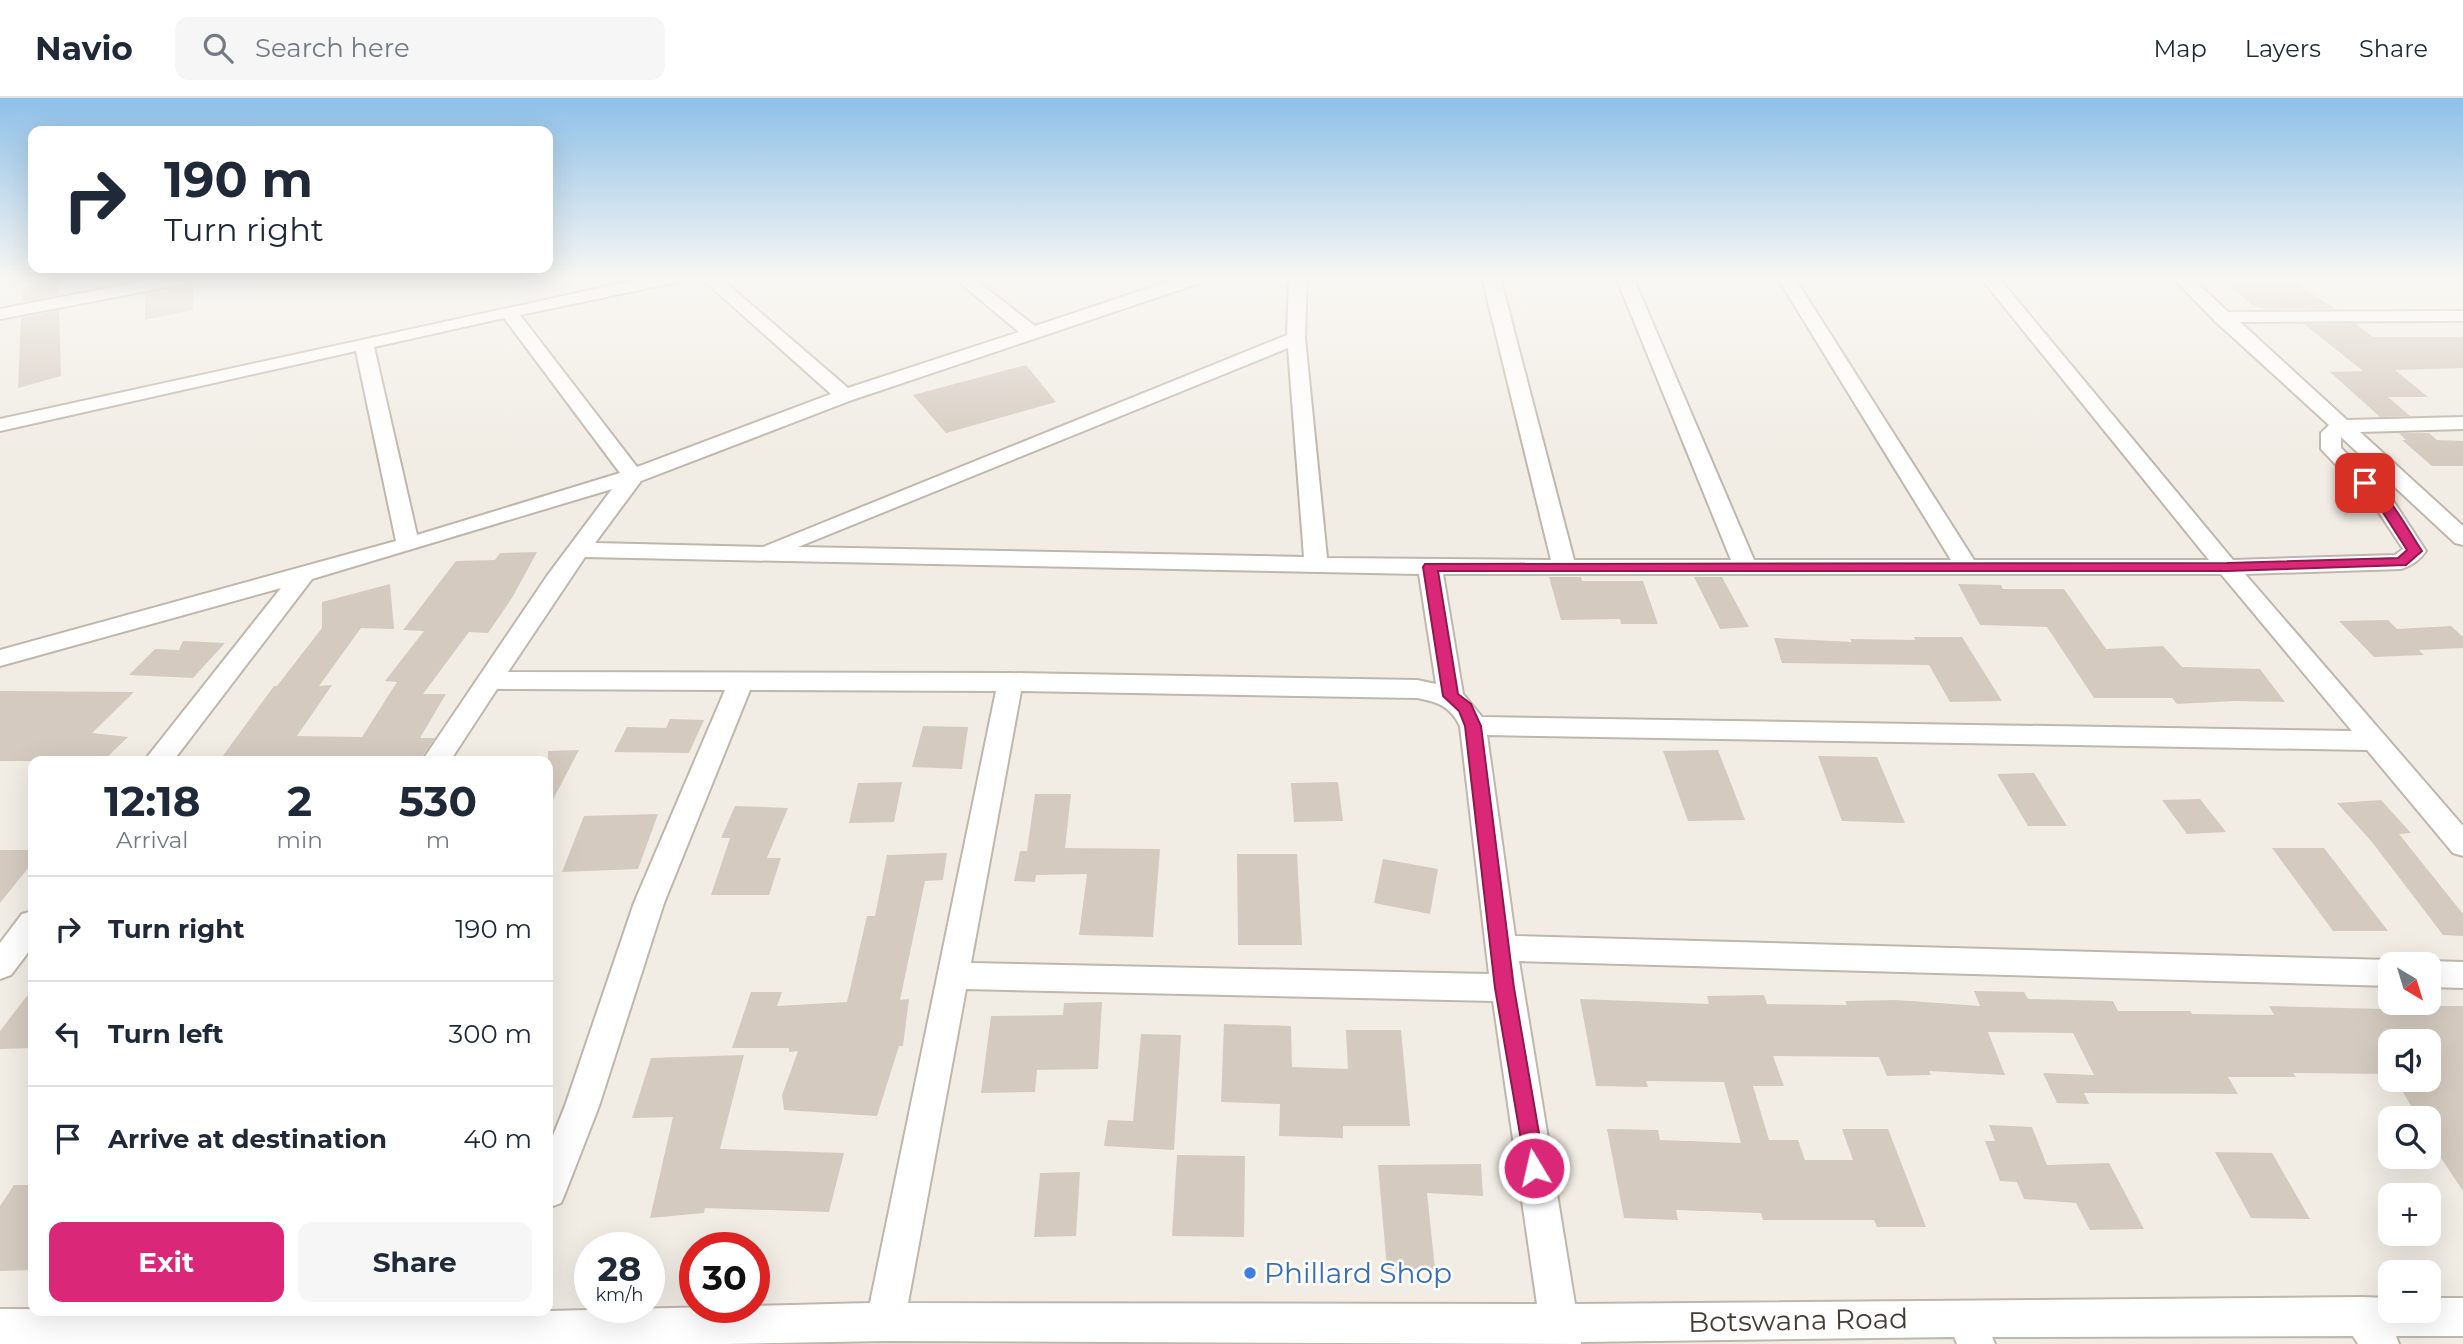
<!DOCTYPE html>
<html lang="en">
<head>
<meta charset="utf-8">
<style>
	:root { --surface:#fff; --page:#f6f6f7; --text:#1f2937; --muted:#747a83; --line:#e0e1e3; --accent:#db2777 }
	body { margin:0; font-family:Montserrat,sans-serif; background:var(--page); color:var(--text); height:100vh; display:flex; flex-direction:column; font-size:26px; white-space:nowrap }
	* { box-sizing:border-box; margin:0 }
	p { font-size:23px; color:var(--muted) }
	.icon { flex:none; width:38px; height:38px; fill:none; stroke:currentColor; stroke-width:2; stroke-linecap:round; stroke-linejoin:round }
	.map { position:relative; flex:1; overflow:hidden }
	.panel { position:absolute; left:28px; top:658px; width:525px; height:560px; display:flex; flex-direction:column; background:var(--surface); border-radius:14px; box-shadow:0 7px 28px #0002 }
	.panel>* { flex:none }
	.top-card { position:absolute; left:28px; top:28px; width:525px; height:147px; border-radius:14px; box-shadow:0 7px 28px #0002; background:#fff; color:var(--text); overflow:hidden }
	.needle { width:46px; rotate:142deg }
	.fabs { position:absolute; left:2378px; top:854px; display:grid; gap:14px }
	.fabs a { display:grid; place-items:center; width:63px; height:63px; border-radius:14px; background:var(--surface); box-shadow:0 7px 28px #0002; font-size:35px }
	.speed { position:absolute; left:574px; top:1134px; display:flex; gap:14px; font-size:35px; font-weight:700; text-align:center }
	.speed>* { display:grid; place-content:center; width:91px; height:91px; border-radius:50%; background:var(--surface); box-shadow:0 7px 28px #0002; line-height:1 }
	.speed small { font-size:18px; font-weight:400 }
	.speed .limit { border:10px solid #d22; background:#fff; color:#111 }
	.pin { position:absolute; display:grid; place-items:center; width:60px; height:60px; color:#fff; margin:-30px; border-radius:14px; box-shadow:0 4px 10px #0006 }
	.me { position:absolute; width:77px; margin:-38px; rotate:351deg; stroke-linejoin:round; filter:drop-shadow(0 0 5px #0008) }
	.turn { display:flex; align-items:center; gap:24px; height:147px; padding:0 21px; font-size:32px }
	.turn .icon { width:91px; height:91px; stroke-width:2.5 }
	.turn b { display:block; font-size:49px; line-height:60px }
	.eta { display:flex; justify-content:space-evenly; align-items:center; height:119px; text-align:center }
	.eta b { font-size:42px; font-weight:700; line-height:49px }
	.action { display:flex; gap:14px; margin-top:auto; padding:14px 21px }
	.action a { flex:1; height:80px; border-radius:14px; background:var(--accent); color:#fff; font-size:28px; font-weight:700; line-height:80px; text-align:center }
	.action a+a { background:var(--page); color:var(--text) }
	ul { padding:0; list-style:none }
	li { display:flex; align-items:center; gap:21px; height:105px; padding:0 21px; border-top:2px solid var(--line) }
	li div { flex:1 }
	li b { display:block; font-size:26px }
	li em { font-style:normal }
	header { display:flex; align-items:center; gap:42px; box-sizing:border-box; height:98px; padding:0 35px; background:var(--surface); border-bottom:2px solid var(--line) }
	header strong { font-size:33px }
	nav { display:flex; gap:38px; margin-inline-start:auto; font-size:24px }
	.search { width:490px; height:63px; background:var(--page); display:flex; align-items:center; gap:18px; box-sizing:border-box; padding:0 24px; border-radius:14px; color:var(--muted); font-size:26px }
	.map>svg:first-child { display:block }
</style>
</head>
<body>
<header>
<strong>Navio</strong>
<div class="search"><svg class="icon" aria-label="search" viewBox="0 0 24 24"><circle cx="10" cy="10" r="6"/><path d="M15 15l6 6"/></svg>Search here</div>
<nav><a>Map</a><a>Layers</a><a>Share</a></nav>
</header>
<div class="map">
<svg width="2463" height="1246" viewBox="0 0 2463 1246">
	<rect width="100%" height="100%" fill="#f1ede5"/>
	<g fill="#d5cabf">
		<polygon points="2220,179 2257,179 2261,182 2290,181 2335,211 2265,211 2253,208"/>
		<polygon points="58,183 58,197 21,204 22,189"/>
		<polygon points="193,187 193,212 145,222 145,196"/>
		<polygon points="59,212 61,278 18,290 21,220"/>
		<polygon points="2304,226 2356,226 2373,239 2463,239 2463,270 2395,272 2428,299 2388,299 2410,318 2380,319 2330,274 2363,273"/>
		<polygon points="1026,267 1056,304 946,335 913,297"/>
		<polygon points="2399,335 2429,335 2437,342 2463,343 2463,368 2432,368 2402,342 2406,342"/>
		<polygon points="537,454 512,500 488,535 469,534 423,596 446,596 420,640 435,640 419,663 219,663 274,588 277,588 322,530 322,504 390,486 394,531 361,530 319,588 332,587 297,638 362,639 397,584 385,583 424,533 403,532 456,463 495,462 500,455"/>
		<polygon points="1549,479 1581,479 1582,483 1643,483 1658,526 1621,526 1620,521 1561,522"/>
		<polygon points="1694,479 1722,479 1749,529 1720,531"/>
		<polygon points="1958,486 2001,487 2003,491 2064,491 2106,551 2163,548 2182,569 2260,571 2285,604 2234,603 2177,606 2172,600 2094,600 2047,529 1980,527"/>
		<polygon points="2388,522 2397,531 2451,528 2463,539 2463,550 2419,552 2424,557 2374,559 2339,523"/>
		<polygon points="1914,539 1962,539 2002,603 1950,604 1929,567 1782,565 1774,540 1852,544 1850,541 1915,542"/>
		<polygon points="183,543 225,545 193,580 129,577 155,551 179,552"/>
		<polygon points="0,593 134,594 92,635 128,639 103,663 0,663"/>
		<polygon points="670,621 704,622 689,655 614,654 627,629 666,630"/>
		<polygon points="923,628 968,629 962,671 912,669"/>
		<polygon points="579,652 548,711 548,653"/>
		<polygon points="1718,652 1745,722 1688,723 1663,653"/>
		<polygon points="1818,658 1877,659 1905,725 1842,723"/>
		<polygon points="2034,675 2067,728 2028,728 1997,676"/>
		<polygon points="902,684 894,724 849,725 858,685"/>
		<polygon points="1338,684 1343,723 1294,724 1291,685"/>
		<polygon points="1035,696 1071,696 1065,750 1160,751 1153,839 1079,837 1087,776 1036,777 1035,784 1014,783 1020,753 1027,753"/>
		<polygon points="2200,701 2226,734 2187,736 2162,702"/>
		<polygon points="2381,702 2411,735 2399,736 2463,816 2463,838 2443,837 2372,744 2337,705"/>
		<polygon points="735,708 788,710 767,760 781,760 769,797 711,797 730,740 721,740"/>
		<polygon points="658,716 638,771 562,774 584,718"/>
		<polygon points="2272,750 2324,750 2388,833 2333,833"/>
		<polygon points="0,752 33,752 33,764 0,805"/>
		<polygon points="947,755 943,782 925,783 900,902 909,901 903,948 899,948 877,1018 784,1012 782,997 798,953 789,954 789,950 732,950 751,894 782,894 777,908 847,904 867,818 875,818 887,757"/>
		<polygon points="1237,756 1297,756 1302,847 1238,847"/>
		<polygon points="1383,761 1438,771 1430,816 1374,805"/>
		<polygon points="33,890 33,950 0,951 0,933"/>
		<polygon points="1974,893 2024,894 2028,901 2113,903 2118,913 2190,913 2192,916 2274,917 2269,908 2422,912 2419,908 2463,908 2463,1093 2429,1042 2429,1020 2418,1020 2396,982 2429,982 2429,943 2390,943 2390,976 2293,975 2296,979 2228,979 2238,996 2084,995 2089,1006 2057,1005 2043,975 2094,977 2073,935 1988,934 2005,977 1929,973 1931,977 1887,978 1879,959 1773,958 1784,988 1753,988 1769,1042 1798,1042 1805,1062 1853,1062 1842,1031 1888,1031 1926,1129 1877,1129 1874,1122 1763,1122 1761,1115 1676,1112 1678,1122 1624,1120 1607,1031 1658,1032 1660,1042 1741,1045 1724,984 1646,983 1648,989 1596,988 1580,901 1709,906 1707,898 1764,897 1767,906 1847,907 1845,903 1896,902 1980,908"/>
		<polygon points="1102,904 1098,971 1037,972 1035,994 981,995 991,918 1063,917 1064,905"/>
		<polygon points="1224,926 1291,928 1292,969 1348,971 1346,932 1401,932 1410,1028 1343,1028 1343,1040 1279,1038 1280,1006 1221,1004"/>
		<polygon points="1141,936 1181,937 1174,1052 1104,1048 1108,1022 1133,1023"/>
		<polygon points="744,957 720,1051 844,1055 829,1114 705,1110 704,1115 650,1120 673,1019 632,1020 651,960"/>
		<polygon points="1989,1027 2032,1029 2047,1067 2109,1065 2144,1131 2090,1132 2076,1105 2024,1101 2017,1084 2000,1083 1985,1043 1995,1043"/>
		<polygon points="2215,1054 2272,1055 2310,1121 2251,1120"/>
		<polygon points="1177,1057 1245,1058 1244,1139 1172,1138"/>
		<polygon points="1481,1066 1483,1098 1427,1095 1435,1171 1387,1171 1378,1067"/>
		<polygon points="1080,1074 1076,1138 1034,1139 1040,1075"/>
		<polygon points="14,1087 33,1087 33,1172 0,1173 0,1108"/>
	</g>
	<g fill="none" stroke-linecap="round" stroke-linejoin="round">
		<defs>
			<g id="minor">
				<polygon points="164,179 202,179 194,184 0,221 0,211"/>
				<path d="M650,179H685L677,184L520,217L637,369L831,296L700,179H719L848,290L1019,234L953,179H972L1035,228L1182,179H1208L1206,183L852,302L641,383L595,445L763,449L1287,237L1289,179H1307L1305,240L1327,460L1551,462L1482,179H1500L1574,462H1731L1616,179H1633L1754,462H1951L1777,179H1794L1974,462H2209L1980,179H1998L2233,462L2395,457L2403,451L2374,407L2321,351V335L2329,327L2215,223L2172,179H2191L2228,214L2463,213V223L2240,224L2347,322L2463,319V331L2360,334L2463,428V447L2455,445L2341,339V350L2390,398L2426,453C2420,462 2411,468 2401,471L2245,476L2463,728V758L2453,755L2367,652L1487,637L1515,838L2390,862L2401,866H2390V888L1519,863L1575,1206L2362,1199L2390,1200V1213H2429V1200H2463V1238H2396L2399,1246H2358L2353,1238L1992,1239L1995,1246H1957L1954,1239L1581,1244V1246L885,1243L727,1246H0V1211L548,1213L870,1205L996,593L750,592L664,805L599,1008L566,1093L561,1105L548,1110V1050L565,1008L634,805L725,592L497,591L450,663H422L547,478L612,391L312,481L173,663H144L281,490L0,568V552L396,443L356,253L0,333V321ZM504,220L620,375L417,437L374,249ZM1288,250L1304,459L798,449ZM585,459L1419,476L1436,586L1417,582L1010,575L508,574ZM1443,476H2221L2352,633L1482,619L1463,596ZM1021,593L1417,600C1438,604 1450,608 1460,628L1489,876L971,865ZM966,891L1493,903L1537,1206L908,1205Z"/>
				<polygon points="33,813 33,848 11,877 0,881 0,845 22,816"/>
				<polygon points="2429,863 2463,864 2463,890 2429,889 2429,866 2420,866"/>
			</g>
		</defs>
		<use href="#minor" stroke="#bfb6ac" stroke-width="4"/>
		<use href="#minor" fill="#fff" fill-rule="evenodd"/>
	</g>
	<linearGradient id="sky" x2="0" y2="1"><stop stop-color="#8dc0e8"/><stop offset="0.51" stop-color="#f9f7f3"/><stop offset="1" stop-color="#f9f7f3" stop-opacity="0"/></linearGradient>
	<rect width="2463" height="354" fill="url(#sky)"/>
	<path fill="#db2777" stroke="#8e194d" stroke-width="2" d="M2365,381C2386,389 2409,434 2422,453L2406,467L2227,473H1438L1458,596L1471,606L1481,628L1514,890L1545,1070L1542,1077L1534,1080L1527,1077L1495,890L1465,628L1459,613L1443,598L1423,469L1425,466L2227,465L2398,460L2407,452L2377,405L2358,385Z"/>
	<circle fill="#3f7fe0" stroke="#fff" stroke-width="2.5" cx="1250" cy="1175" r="7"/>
	<g text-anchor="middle" stroke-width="5" stroke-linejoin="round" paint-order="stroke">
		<g font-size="28" fill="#366cbe" stroke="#fff" text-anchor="start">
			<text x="1264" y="1185">Phillard Shop</text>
		</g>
		<g font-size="28" fill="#433d35" stroke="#fff">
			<text transform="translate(1798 1222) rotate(-1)" y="10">Botswana Road</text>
		</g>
	</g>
</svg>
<div class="fabs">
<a><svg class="needle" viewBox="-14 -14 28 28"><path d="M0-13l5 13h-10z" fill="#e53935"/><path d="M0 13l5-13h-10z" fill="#747a83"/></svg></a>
<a><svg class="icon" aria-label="sound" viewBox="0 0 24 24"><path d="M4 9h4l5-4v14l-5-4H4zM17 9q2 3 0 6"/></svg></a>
<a><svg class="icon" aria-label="search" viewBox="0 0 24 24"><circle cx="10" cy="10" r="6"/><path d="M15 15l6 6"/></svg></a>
<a>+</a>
<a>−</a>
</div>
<div class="speed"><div>28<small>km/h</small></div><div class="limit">30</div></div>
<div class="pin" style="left:2365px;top:385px;background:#d93025"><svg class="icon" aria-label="arrive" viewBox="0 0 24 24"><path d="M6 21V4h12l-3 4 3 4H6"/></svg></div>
<svg class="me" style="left:1534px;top:1070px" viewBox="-20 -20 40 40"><circle r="17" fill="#db2777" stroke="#fff" stroke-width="3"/><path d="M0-11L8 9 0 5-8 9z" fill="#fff"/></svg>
<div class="top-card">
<div class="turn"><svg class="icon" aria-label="right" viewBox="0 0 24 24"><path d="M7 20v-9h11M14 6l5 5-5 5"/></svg><div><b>190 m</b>Turn right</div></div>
</div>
<section class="panel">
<div class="eta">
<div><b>12:18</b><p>Arrival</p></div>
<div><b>2</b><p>min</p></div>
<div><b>530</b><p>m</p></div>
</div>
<ul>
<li><svg class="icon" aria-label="right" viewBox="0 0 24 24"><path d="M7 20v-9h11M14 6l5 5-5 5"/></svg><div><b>Turn right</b></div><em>190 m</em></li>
<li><svg class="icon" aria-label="left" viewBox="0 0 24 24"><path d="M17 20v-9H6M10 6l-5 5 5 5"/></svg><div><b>Turn left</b></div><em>300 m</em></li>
<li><svg class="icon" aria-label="arrive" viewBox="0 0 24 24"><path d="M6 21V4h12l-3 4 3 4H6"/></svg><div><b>Arrive at destination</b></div><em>40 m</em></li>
</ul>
<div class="action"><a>Exit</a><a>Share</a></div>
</section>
</div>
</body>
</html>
